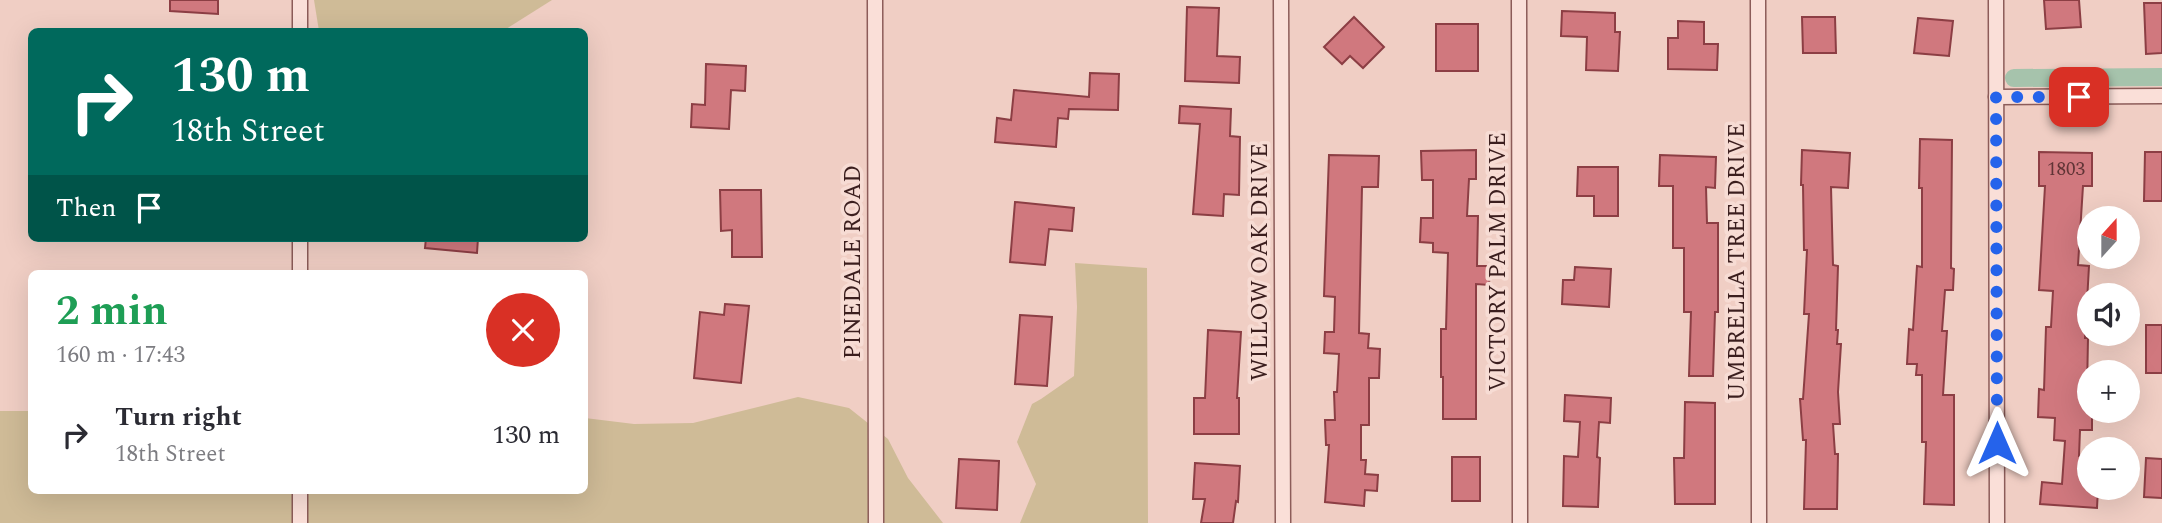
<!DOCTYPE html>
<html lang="en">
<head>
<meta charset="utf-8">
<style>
	:root { --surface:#fff; --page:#f7f7f7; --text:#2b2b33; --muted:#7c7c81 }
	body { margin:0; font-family:Spectral,serif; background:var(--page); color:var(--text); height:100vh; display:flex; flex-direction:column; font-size:26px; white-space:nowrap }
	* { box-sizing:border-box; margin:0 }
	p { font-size:23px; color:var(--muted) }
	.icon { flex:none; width:38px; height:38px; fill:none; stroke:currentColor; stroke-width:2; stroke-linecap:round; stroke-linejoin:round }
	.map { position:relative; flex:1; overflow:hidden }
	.panel { position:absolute; left:28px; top:270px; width:560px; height:224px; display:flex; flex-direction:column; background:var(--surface); border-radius:10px; box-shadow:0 7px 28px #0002 }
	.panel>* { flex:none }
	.top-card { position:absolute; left:28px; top:28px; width:560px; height:214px; border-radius:10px; box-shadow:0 7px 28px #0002; background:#00695c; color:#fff; overflow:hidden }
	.needle { width:46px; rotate:21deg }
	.controls { position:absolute; left:2077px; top:206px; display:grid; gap:14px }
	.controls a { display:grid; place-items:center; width:63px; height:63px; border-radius:50%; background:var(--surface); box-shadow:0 7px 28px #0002; font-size:35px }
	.pin { position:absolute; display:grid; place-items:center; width:60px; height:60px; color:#fff; margin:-30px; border-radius:14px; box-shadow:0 4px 10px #0006 }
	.me { position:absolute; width:77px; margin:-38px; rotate:0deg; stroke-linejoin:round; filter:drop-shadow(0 0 5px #0008) }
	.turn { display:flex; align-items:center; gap:24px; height:147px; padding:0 28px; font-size:32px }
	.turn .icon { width:91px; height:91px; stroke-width:2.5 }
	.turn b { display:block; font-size:49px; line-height:60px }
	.then { display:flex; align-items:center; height:66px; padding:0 28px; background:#0003; gap:14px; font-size:26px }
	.round { display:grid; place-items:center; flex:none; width:74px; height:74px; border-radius:37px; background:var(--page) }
	.summary { display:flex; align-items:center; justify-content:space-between; height:119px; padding:0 28px }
	h1 { font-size:42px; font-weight:700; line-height:52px; color:#1e9e55 }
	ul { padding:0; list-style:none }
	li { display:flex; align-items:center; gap:21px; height:91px; padding:0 28px }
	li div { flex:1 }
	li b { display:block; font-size:26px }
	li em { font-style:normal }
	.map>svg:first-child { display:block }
</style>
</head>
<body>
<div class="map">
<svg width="2162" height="523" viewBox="0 0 2162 523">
	<rect width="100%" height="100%" fill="#f0cec4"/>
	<g fill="#cfbb97">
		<polygon points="314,0 552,0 503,31 319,31"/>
		<polygon points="1075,263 1147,268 1148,523 1020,523 1036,484 1017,442 1032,404 1041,399 1074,376 1077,307"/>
		<polygon points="798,397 849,408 888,439 908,478 943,523 0,523 0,411 31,411 32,490 584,490 585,418 634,424 693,423"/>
	</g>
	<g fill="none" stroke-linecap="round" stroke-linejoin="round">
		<polyline stroke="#a6c3ac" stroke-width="18" points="2014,78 2162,77"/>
	</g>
	<g fill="#d0787e" stroke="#8c3e44" stroke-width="2">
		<polygon points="170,0 218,0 218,14 170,11"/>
		<polygon points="2044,0 2079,0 2081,27 2046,29"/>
		<polygon points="2144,3 2162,3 2162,53 2146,54"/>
		<polygon points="1187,7 1219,8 1217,56 1240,57 1239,83 1185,81"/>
		<polygon points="1562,11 1615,13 1615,32 1620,32 1618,71 1586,70 1587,37 1561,36"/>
		<polygon points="1354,17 1384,47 1363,68 1350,56 1342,64 1324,47"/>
		<polygon points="1802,17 1835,17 1836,53 1803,53"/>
		<polygon points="1918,18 1953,21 1949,56 1914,53"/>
		<polygon points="1678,21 1704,22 1704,44 1718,44 1717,70 1668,69 1668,38 1678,38"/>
		<rect x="1436" y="24" width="42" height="47"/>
		<polygon points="706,64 746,66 745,91 731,90 729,129 691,127 692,104 705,105"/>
		<polygon points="1090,73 1119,74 1118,110 1069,109 1068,119 1058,118 1056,147 995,142 997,118 1011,120 1014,90 1089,97"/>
		<polygon points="1180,106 1231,109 1230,136 1240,137 1239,195 1224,194 1223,216 1193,214 1200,124 1179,123"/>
		<polygon points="1920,139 1952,140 1951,268 1954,269 1953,290 1945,290 1942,331 1947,331 1943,395 1954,395 1954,505 1924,504 1926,442 1922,442 1922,375 1916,375 1917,364 1907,364 1909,329 1913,330 1917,266 1922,267 1922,188 1919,188"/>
		<polygon points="1476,150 1476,179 1469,179 1467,216 1478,216 1477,266 1490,266 1489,285 1476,284 1476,419 1443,419 1443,377 1441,377 1441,329 1446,329 1448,253 1433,252 1433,243 1420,242 1421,218 1433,218 1433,180 1422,180 1421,151"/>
		<polygon points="1802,150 1850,153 1848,188 1831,187 1833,265 1838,266 1836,330 1838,330 1837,344 1841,344 1838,392 1840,424 1833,424 1835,454 1838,454 1837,509 1804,509 1806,440 1803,440 1800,399 1803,399 1809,314 1804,314 1807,250 1804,250 1803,185 1801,185"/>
		<polygon points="2039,152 2092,153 2092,186 2083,186 2078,265 2089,266 2085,338 2088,338 2087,391 2090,391 2090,411 2092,411 2092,430 2080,430 2079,456 2090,456 2090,488 2098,488 2097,508 2040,504 2042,482 2062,484 2065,441 2054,440 2055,418 2038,417 2039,389 2044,390 2046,327 2051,327 2053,291 2039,290 2045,186 2039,186"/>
		<polygon points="2145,152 2162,152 2162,201 2144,201"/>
		<polygon points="1329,155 1379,156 1378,187 1362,187 1359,333 1369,334 1368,348 1380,349 1379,378 1369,378 1369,425 1361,425 1361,460 1366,460 1365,474 1378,475 1377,491 1365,490 1364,506 1325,502 1329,445 1326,445 1325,420 1335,420 1334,392 1337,392 1339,354 1324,353 1325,332 1334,332 1335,297 1324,296"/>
		<polygon points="1660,155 1716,157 1715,188 1706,187 1707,223 1718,223 1718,312 1715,312 1713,376 1689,376 1691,312 1684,312 1684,248 1673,248 1673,186 1659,186"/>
		<polygon points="1578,167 1618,167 1618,216 1594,216 1594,196 1577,196"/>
		<polygon points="720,190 761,190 762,257 732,257 732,230 721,231"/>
		<polygon points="1015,202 1074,208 1072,231 1049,229 1045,265 1010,262"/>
		<polygon points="426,238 478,238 477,253 425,248"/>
		<polygon points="1575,267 1611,269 1609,307 1562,304 1563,280 1574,280"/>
		<polygon points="725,304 749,306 741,383 694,378 700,312 724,315"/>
		<polygon points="1020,315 1052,317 1047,386 1015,384"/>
		<rect x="2146" y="325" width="16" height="48"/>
		<polygon points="1208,330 1241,332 1237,398 1239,398 1239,434 1194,434 1194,398 1205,398"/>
		<polygon points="1565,395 1611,398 1610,423 1599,422 1597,457 1600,458 1598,507 1563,506 1564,456 1578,457 1580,422 1564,421"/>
		<polygon points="1685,402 1715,403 1715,504 1675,504 1674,458 1684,458"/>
		<rect x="1452" y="457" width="28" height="44"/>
		<polygon points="2146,458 2162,459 2162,498 2144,497"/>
		<polygon points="959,459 999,461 997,510 956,508"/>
		<polygon points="1195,463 1240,466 1238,502 1236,501 1233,523 1201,523 1205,499 1193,499"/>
	</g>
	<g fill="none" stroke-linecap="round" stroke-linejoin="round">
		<defs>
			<g id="minor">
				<polyline points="300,0 300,32"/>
				<polyline points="875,0 876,523"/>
				<polyline points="1281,0 1283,523"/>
				<polyline points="1519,0 1520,523"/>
				<polyline points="1758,0 1759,523"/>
				<polyline points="1996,0 1997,523"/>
				<polyline points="1996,97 2162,96"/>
				<polyline points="300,238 300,273"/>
				<polyline points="300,490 300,523"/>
			</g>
		</defs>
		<use href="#minor" stroke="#8c5c59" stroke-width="17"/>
		<use href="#minor" stroke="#fadfd8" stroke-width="14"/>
	</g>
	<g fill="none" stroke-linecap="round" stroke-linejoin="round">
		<polyline stroke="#2563eb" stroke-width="12" stroke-dasharray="0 21.6" points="1997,443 1996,97 2079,97"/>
	</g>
	<g text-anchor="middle" stroke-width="7" stroke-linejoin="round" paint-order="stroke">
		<g font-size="19" fill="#603436">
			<text x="2066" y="175">1803</text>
		</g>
		<g font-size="23" fill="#3b1e1e" stroke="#f7dcd4">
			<text transform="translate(852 262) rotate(-90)" y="8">PINEDALE ROAD</text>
			<text transform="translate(1259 262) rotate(-90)" y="8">WILLOW OAK DRIVE</text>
			<text transform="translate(1497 262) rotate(-90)" y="8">VICTORY PALM DRIVE</text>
			<text transform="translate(1736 262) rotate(-90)" y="8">UMBRELLA TREE DRIVE</text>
		</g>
	</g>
</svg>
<div class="controls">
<a><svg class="needle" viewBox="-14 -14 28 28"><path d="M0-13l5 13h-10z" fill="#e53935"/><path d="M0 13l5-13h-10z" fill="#7c7c81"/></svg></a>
<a><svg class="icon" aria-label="sound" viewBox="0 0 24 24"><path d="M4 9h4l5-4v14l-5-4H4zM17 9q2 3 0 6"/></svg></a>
<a>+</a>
<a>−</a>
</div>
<div class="pin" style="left:2079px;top:97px;background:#d93025"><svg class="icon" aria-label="arrive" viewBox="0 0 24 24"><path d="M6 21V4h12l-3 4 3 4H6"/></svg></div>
<svg class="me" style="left:1997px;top:443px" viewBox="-20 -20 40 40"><path d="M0-17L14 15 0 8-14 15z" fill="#2563eb" stroke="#fff" stroke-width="4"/></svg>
<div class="top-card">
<div class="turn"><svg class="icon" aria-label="right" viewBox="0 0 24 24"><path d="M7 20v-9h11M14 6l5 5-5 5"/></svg><div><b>130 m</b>18th Street</div></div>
<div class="then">Then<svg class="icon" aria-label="arrive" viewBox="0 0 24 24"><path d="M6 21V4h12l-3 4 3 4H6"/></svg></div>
</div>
<section class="panel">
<div class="summary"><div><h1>2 min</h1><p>160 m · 17:43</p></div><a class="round" style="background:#d93025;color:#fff"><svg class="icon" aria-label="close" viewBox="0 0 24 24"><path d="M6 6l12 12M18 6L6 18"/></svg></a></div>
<ul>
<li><svg class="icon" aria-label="right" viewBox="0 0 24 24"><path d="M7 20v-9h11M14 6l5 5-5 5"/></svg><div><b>Turn right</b><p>18th Street</p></div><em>130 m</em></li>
</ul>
</section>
</div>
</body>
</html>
